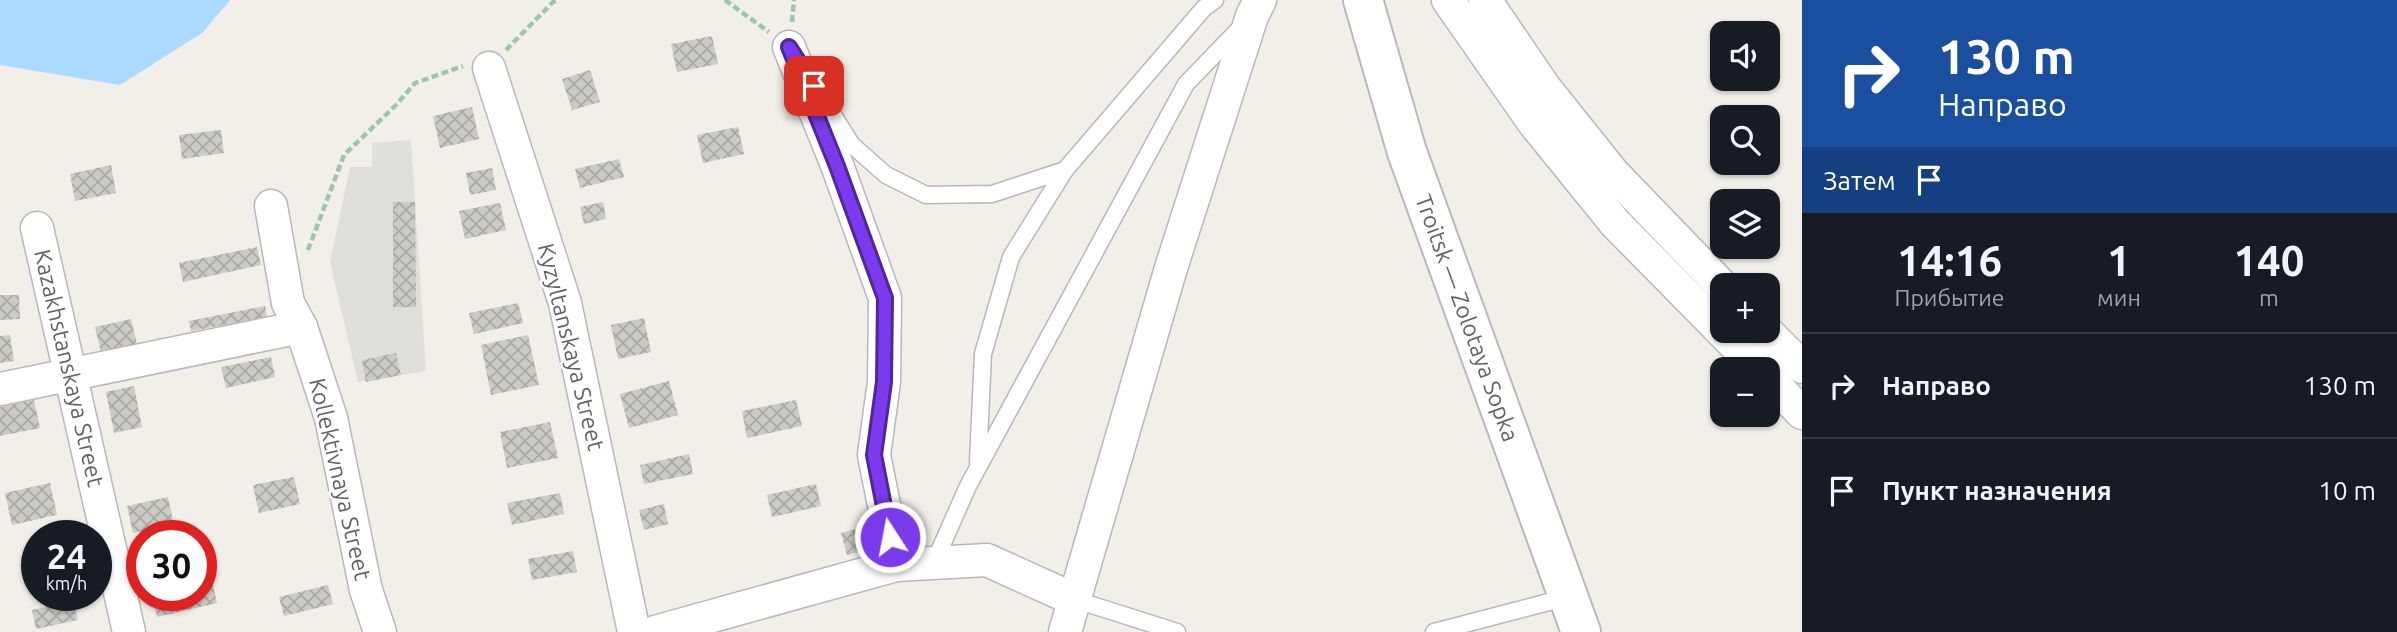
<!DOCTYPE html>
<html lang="ru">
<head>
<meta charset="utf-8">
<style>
	:root { --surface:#171b24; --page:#20242c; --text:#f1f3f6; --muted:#9ea1a6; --line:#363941 }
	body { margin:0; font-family:Ubuntu,sans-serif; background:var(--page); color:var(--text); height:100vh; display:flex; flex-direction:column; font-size:26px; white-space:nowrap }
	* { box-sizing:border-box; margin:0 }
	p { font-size:23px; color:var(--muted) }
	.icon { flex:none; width:38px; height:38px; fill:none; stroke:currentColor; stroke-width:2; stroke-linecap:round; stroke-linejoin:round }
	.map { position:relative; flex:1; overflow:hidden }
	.details { display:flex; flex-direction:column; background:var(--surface); width:595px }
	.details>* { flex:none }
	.hud { background:#1a4fa0; color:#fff; overflow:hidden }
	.fabs { position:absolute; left:1710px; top:21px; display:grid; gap:14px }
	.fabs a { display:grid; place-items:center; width:70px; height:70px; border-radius:14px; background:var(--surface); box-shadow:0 2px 5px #0004; font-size:35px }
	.speed { position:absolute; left:21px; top:520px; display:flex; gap:14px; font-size:35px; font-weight:700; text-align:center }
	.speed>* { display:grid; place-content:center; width:91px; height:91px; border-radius:50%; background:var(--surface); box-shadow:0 2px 5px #0004; line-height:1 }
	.speed small { font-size:18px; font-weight:400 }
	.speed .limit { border:10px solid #d22; background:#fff; color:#111 }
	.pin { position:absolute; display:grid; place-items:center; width:60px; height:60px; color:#fff; margin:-30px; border-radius:14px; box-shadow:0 4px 10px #0006 }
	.me { position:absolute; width:77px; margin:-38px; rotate:349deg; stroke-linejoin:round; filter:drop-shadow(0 0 5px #0008) }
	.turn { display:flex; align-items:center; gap:24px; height:147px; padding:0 21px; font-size:32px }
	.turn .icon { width:91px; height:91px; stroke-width:2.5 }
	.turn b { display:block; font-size:49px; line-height:60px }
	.then { display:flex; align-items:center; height:66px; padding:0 21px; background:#0003; gap:14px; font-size:26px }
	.eta { display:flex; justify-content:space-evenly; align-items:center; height:119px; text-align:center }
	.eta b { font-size:42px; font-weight:600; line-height:49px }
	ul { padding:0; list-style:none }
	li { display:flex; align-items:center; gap:21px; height:105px; padding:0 21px; border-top:2px solid var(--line) }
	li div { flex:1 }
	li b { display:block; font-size:26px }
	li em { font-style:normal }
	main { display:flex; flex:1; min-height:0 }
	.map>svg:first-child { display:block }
</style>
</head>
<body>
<main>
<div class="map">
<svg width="1802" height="632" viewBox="0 0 1802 632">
	<defs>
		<pattern id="building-cross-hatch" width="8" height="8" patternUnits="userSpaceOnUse" patternTransform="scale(1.75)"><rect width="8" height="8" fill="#cccac5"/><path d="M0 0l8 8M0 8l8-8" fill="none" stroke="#a9a8a4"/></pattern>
	</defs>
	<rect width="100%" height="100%" fill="#f1efe8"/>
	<polygon fill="#e0deda" points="411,140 426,371 358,382 330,262 350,167 372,167 372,143"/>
	<polygon fill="#aadaff" points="0,0 230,0 202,33 120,85 0,65"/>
	<g fill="url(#building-cross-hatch)">
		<polygon points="712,36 718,64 677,72 671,44"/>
		<polygon points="590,70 600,102 572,110 562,79"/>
		<polygon points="472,107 479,139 440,148 433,116"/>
		<polygon points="738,127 744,154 703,163 697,135"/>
		<polygon points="221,130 224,153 182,159 179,135"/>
		<polygon points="619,159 624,177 580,188 575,169"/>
		<polygon points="111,165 116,193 75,201 70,174"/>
		<polygon points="492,168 496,190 470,195 466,173"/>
		<polygon points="393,202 415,202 416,307 393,307"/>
		<polygon points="603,202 606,219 584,224 580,207"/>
		<polygon points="500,203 506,230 465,239 459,211"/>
		<polygon points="257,247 261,265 183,282 179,263"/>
		<polygon points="0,295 19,295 20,319 0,320"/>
		<polygon points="518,303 523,323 474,334 469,313"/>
		<polygon points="265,306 267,317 191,331 189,321"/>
		<polygon points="644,318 651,352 618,359 611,325"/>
		<polygon points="131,319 137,344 101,353 95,327"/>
		<polygon points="10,335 14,361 0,363 0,336"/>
		<polygon points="528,335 539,385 491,395 481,345"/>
		<polygon points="396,353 401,375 366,382 362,360"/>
		<polygon points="271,357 275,377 226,388 221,367"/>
		<polygon points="669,381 678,415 629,428 620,394"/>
		<polygon points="134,386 142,427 114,433 106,392"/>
		<polygon points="34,400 40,428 0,436 0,407"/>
		<polygon points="796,400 802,426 747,438 742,411"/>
		<polygon points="550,422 558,458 507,468 500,432"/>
		<polygon points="689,454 693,474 644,484 640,465"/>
		<polygon points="294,477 300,504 259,513 253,485"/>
		<polygon points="50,483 57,515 12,525 5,493"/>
		<polygon points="816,484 821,506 772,517 767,495"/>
		<polygon points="560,493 564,514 512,525 507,503"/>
		<polygon points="168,497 174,525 133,533 127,506"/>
		<polygon points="664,504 668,524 644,530 639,510"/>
		<polygon points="864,527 870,549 847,555 841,533"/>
		<polygon points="573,551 577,572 532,580 528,559"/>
		<polygon points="211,575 217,603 157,617 152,595 201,595 201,577"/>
		<polygon points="328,585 333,604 284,616 279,597"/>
		<polygon points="74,601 78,620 36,629 32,610"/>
	</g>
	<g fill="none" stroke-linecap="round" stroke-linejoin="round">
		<defs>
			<g id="lane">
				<polyline points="825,102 852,145 886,175 926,195 992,194 1065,170"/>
				<polyline points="978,462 983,354 1011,257 1065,170 1204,8 1215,0"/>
				<polyline points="934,563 968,486 1186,84 1241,27"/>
				<polyline points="1073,599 1177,632"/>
				<polyline points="1434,632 1568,597"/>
			</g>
			<g id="street">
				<polyline points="1448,0 1534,123 1615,223 1759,369"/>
				<polyline points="1485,0 1545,88 1613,173 1722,286"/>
				<polyline points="789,47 837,165 885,298 884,382 874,455 896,565"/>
				<polyline points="489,68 565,303 634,632"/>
				<polyline points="271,206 288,303 301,327 331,418 366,590 380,632"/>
				<polyline points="37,228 129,632"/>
				<polyline points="1766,331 1802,367"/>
				<polyline points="1768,378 1802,413"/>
				<polyline points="0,389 301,327"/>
				<polyline points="655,632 896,565 987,560 1073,599"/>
				<polyline points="1065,632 1171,268 1252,16 1260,0"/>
			</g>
			<polyline id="secondary" points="1363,0 1407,152 1581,632"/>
		</defs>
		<use href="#lane" stroke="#b5b8bc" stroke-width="19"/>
		<use href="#street" stroke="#b5b8bc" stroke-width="35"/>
		<use href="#secondary" stroke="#b6babf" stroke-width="42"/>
		<g stroke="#9cc7a9" stroke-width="4.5" stroke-dasharray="7 3.5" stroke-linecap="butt">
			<polyline points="725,0 769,32"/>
			<polyline points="792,22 794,0"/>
			<polyline points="506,50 553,2 558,0"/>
			<polyline points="308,250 344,155 396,105 415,83 463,66"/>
		</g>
		<use href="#lane" stroke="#fff" stroke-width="16"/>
		<use href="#street" stroke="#fff" stroke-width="32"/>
		<use href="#secondary" stroke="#fff" stroke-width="38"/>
	</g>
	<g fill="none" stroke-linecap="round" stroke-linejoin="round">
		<defs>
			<polyline id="route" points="814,86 789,47 837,166 885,298 884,382 874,455 890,537"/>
		</defs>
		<use href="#route" stroke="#51269a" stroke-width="18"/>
		<use href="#route" stroke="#7c3aed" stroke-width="12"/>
	</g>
	<g text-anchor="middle" stroke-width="5" stroke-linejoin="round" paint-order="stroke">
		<g font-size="23" fill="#5f6368" stroke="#fff">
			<text transform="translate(1467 318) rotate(70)" y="8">Troitsk — Zolotaya Sopka</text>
			<text transform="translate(571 347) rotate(76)" y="8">Kyzyltanskaya Street</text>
			<text transform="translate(69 368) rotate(77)" y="8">Kazakhstanskaya Street</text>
			<text transform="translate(340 479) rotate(77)" y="8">Kollektivnaya Street</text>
		</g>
	</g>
</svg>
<div class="fabs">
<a><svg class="icon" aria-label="sound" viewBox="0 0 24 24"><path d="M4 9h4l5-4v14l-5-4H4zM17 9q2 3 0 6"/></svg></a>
<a><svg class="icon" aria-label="search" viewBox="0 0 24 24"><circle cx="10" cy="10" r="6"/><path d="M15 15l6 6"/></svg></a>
<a><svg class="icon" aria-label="layers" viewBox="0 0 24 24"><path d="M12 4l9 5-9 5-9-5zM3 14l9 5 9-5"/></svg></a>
<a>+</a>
<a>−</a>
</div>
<div class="speed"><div>24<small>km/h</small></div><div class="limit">30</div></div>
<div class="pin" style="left:814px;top:86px;background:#d93025"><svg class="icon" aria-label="arrive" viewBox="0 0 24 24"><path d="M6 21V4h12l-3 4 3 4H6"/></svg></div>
<svg class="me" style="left:890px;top:537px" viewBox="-20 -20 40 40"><circle r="17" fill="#7c3aed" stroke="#fff" stroke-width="3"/><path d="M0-11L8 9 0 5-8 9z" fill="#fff"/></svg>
</div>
<section class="details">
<div class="hud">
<div class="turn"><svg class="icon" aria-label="right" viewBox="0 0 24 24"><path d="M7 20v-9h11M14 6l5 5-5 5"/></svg><div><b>130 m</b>Направо</div></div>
<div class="then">Затем<svg class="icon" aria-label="arrive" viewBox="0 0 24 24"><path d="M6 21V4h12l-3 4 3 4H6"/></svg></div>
</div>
<div class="eta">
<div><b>14:16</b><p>Прибытие</p></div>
<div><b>1</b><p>мин</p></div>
<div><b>140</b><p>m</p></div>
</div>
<ul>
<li><svg class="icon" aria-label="right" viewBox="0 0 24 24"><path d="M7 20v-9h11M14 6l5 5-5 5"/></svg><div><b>Направо</b></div><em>130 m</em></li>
<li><svg class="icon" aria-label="arrive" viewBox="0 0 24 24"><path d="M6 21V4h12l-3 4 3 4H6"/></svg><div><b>Пункт назначения</b></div><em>10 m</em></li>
</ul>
</section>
</main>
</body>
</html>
